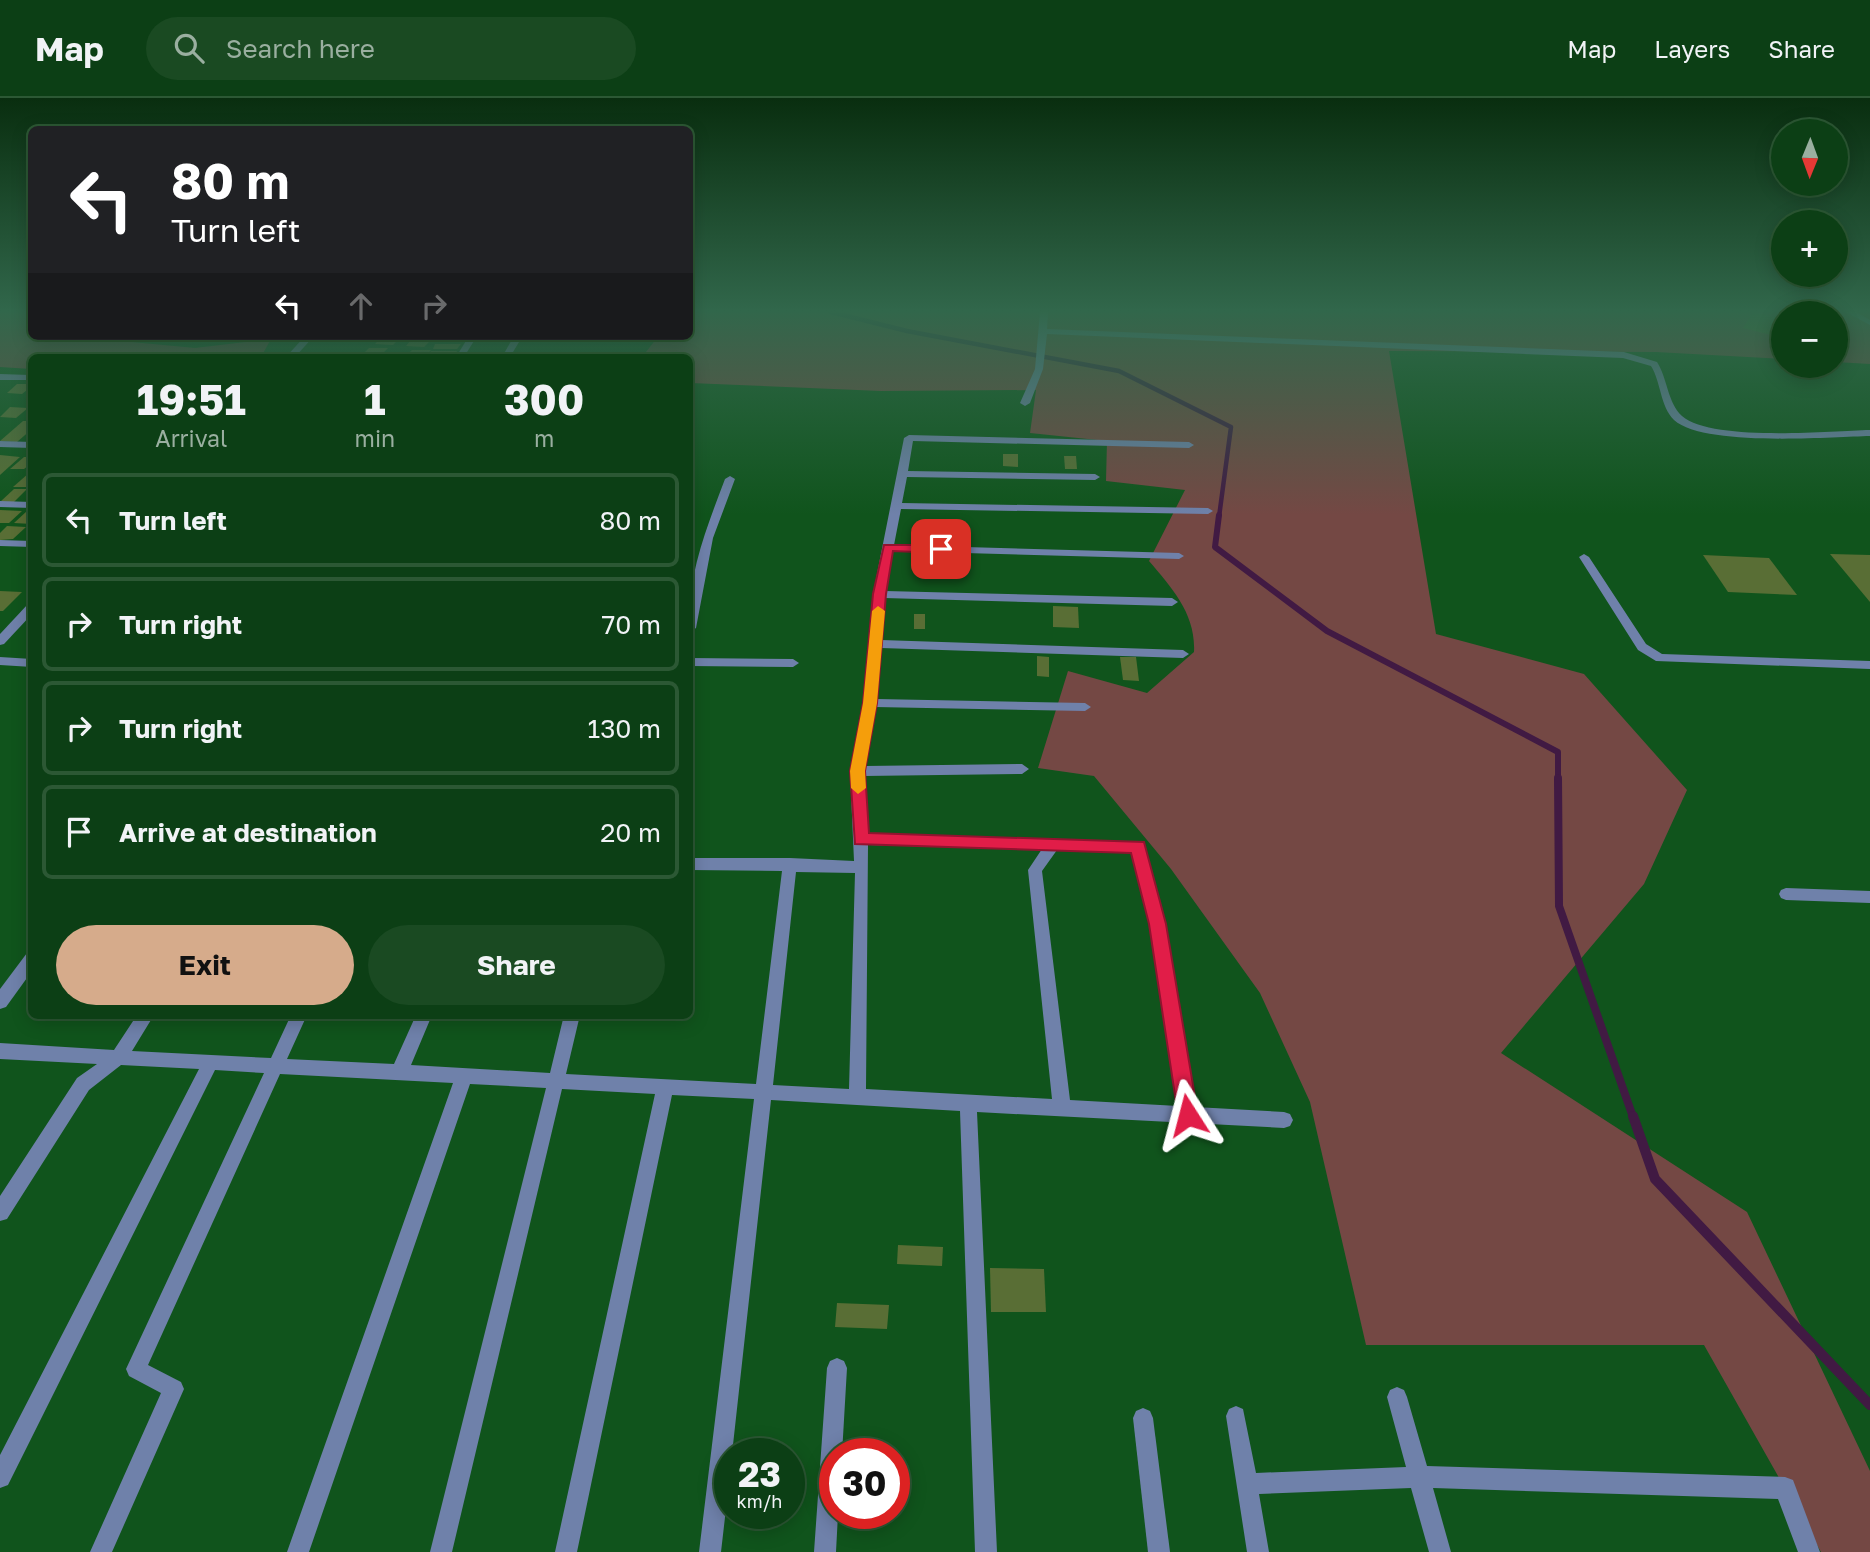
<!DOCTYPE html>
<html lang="en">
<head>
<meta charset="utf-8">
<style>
	:root { --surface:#0c3f15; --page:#1a4a22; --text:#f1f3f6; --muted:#9aafa0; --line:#2c5834; --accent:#d6ab8b }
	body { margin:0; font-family:"Golos Text",sans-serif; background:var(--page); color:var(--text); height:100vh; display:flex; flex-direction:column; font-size:26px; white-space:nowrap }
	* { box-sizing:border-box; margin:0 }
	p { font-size:23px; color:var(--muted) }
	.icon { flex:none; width:38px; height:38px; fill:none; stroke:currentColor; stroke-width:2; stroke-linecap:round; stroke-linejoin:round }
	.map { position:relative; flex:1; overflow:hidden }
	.details { position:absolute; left:28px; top:256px; width:665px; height:665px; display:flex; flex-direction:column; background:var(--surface); border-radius:10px; box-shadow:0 4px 18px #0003,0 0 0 2px var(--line) }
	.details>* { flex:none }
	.top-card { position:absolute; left:28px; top:28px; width:665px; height:214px; border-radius:10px; box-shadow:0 4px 18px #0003,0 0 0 2px var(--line); background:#202124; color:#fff; overflow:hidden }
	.needle { width:46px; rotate:181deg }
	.buttons { position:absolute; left:1771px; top:21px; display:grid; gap:14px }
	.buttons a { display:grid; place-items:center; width:77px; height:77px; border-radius:50%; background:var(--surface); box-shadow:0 4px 18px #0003,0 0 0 2px var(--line); font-size:35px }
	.speed { position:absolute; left:714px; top:1340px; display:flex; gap:14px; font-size:35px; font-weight:700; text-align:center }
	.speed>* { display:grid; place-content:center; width:91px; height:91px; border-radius:50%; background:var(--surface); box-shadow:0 4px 18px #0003,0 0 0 2px var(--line); line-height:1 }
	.speed small { font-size:18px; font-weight:400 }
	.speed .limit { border:10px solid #d22; background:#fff; color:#111 }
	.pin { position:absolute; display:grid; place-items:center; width:60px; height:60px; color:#fff; margin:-30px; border-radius:14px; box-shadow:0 4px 10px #0006 }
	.me { position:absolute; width:77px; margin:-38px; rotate:351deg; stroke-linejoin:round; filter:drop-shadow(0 0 5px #0008) }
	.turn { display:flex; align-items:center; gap:24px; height:147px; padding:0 28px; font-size:32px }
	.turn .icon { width:91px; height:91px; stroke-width:2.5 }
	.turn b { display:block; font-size:49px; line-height:60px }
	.lanes { display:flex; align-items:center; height:66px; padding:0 28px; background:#0003; justify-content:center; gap:35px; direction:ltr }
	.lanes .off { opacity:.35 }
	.eta { display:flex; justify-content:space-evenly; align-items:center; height:119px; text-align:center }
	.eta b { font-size:42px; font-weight:700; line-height:49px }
	.primary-button { display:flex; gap:14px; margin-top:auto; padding:14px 28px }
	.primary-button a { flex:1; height:80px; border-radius:42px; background:var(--accent); color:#111; font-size:28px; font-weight:700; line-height:80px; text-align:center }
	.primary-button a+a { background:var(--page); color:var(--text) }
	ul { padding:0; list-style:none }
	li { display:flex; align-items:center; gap:21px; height:94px; margin:0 14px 10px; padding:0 14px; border:4px solid var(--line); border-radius:10px }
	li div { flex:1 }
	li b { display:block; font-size:26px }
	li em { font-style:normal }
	header { display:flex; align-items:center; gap:42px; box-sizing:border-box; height:98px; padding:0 35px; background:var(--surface); border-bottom:2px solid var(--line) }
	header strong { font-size:33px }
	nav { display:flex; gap:38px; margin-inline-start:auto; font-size:24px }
	.search { width:490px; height:63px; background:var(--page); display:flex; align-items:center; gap:18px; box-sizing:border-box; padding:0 24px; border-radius:38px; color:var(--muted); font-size:26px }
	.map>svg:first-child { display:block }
</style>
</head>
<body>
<header>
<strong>Map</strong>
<div class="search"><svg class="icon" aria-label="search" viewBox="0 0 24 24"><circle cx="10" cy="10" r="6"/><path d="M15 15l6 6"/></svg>Search here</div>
<nav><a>Map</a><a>Layers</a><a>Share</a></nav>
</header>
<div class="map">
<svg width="1870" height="1454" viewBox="0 0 1870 1454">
	<rect width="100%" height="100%" fill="#10541c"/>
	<g fill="#744844">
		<polygon points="0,214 31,214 32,238 108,238 121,243 195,250 271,241 261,259 32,259 31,271 0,269"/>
		<path d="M690,214H1870V266L1836,264V215H1783V261L1656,254L1389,253L1436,536L1584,576L1687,692L1644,786L1501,955L1747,1114L1870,1373V1454H1821L1704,1247H1366L1310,1004L1260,895L1171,771L1094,678L1038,670L1068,573L1147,595L1194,554C1196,516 1172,490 1149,463L1185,392L1106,383L1107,343L1030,335L1036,292L881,293L690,285V259H642L657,240L633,238H690Z"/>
	</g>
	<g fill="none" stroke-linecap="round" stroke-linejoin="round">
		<polyline stroke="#411a43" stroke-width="4.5" points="831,214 907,233 1119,273 1231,329 1219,419"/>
		<polyline stroke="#411a43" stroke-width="6" points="1219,417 1215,449 1327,533 1558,654 1558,681"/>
		<polyline stroke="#411a43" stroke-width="8" points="1558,680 1559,808 1633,1019"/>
		<polyline stroke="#411a43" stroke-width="10" points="1633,1018 1655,1081 1870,1307"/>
	</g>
	<g fill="#596e35">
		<polygon points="1753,214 1783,221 1783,240 1743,230"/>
		<polygon points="382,238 402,238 393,247 375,246"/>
		<polygon points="414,238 435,238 424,249 406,248"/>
		<polygon points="441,238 466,239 463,244 437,244"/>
		<polygon points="435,246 461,246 457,251 433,251"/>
		<polygon points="369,250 388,250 379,259 360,259"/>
		<polygon points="412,252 431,252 425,259 405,259"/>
		<polygon points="431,253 457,253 454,259 428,258"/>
		<polygon points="17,286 32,286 32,288 22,296 7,295"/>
		<polygon points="10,309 28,310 16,320 0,319"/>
		<polygon points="23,323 32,323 32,331 17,344 0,343"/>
		<polygon points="1003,356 1018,356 1018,369 1003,368"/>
		<polygon points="0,357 20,359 0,377"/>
		<polygon points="1064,358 1076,358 1077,371 1065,371"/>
		<polygon points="24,359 32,359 32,365 24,371 10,371"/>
		<polygon points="29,375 32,375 32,389 13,389"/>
		<polygon points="14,391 27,391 14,404 0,404"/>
		<polygon points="0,412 22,413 9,425 0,425"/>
		<polygon points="27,413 32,413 32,426 14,425"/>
		<polygon points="7,428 26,429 13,441 0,442 0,435"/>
		<polygon points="1830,456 1870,457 1870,504"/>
		<polygon points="1703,457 1769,460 1797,497 1728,494"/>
		<polygon points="0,493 22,494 3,513 0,513"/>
		<polygon points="1053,508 1078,509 1079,530 1053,529"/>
		<rect x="914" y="516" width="11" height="15"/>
		<polygon points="1037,558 1049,559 1049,579 1037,578"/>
		<polygon points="1120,559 1136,559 1139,583 1123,582"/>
		<polygon points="898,1147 943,1149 942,1168 897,1166"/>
		<polygon points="990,1170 1044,1171 1046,1214 991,1214"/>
		<polygon points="837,1205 889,1207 887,1231 835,1229"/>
	</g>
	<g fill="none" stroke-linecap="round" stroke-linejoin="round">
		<g fill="#6f81aa" fill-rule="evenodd">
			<path d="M1040,214H1048L1047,231L1624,254L1657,264C1667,279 1668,306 1682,318C1712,344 1829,333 1870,332V338C1828,339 1704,349 1674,322C1660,308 1661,284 1651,268L1623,260L1047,236L1043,271L1030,305L1025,308L1020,305L1035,271Z"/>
			<polygon points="1846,214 1856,214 1870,222 1870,227"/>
			<polygon points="109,238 118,238 112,243 109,242"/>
			<polygon points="305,238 314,238 295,259 286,259"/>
			<polygon points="469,238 477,238 464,259 456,259"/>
			<polygon points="514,238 522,239 510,259 502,259"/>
			<polygon points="0,276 30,277 32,282 0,282"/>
			<path d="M909,337L1189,344L1194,347L1189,350L913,343L908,373L1095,376L1100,379L1095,382L907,379L902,405L1208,410L1213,413L1208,416L901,411L894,447L1179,455L1184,458L1179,461L893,453L885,493L1172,500L1178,504L1172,508L884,500L881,542L1183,552L1189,556L1183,560L881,550L877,601L1085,605L1091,609L1085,613L875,609L865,668L1022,666L1029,671L1022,676L864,678L867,736L1143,745L1165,826L1195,1009L1284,1014L1290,1016L1293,1022L1290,1028L1284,1030L977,1014L997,1454H975L960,1013L771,1002L732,1356H730V1376L721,1454H699L754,1001L672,997L577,1454H555L655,996L562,991L452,1454H430L546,990L470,986L309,1454H287L453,985L280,976L148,1267L181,1284L184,1291L112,1454H90L161,1295L129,1278L126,1271L264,975L215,972L8,1387L0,1390V1357L199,971L121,967L89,992L7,1121L0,1123V1098L77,980L97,966L0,961V945L114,952L137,917H154L132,953L271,960L291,917H307L287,961L394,966L416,917H432L411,967L550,975L564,917H580L566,976L756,986L782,773L690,772V760H790L854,763L850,673L864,605L873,496L904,340ZM868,747L1042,751L1028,772L1052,1001L866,991ZM1057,752L1132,754L1149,826L1178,1008L1070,1002L1042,773ZM796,774L855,775L849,991L773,987Z"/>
			<polygon points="0,343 32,344 32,350 0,349"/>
			<path d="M730,378L735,381L713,440L696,530L690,534C685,482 707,429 725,381Z"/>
			<polygon points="0,403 32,404 32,410 0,409"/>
			<polygon points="0,442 32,443 32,449 0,448"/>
			<polygon points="1584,456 1589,459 1646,546 1662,556 1870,563 1870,571 1656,563 1638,552 1579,459"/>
			<polygon points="28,506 32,506 32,516 4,546 0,547 0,536"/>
			<polygon points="0,559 32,561 32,569 0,567"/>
			<polygon points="690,560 793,561 799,565 793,569 690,568"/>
			<polygon points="1786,790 1870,793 1870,805 1786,802 1781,800 1779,796 1781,792"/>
			<polygon points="32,854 32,873 6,909 0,911 0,891 27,855"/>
			<polygon points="837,1260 844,1263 847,1270 842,1356 835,1356 835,1416 838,1416 836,1454 814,1454 827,1270 830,1263"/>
			<polygon points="1397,1289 1404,1292 1407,1299 1427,1368 1785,1379 1793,1382 1820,1454 1798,1454 1778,1401 1433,1390 1451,1454 1429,1454 1411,1390 1259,1396 1269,1454 1247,1454 1226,1318 1229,1311 1236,1308 1243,1311 1256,1375 1406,1369 1387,1299 1390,1292"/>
			<polygon points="1143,1310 1150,1313 1153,1320 1170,1454 1148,1454 1133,1320 1136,1313"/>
		</g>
	</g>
	<linearGradient id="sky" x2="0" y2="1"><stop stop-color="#092e0f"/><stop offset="0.51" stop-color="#31674b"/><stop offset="1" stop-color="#31674b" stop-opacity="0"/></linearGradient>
	<rect width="1870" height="417" fill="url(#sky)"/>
	<polygon fill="#e11d48" stroke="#92132f" stroke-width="2" points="884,447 941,447 947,451 941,455 893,453 886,496 877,605 865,673 869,735 1144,744 1166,826 1198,1017 1195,1024 1188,1027 1181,1024 1178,1017 1149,826 1131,755 855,746 850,673 863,605 873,496"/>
	<polygon fill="#f59e0b" points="878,508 885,513 877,605 865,673 866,690 858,696 851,690 850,673 863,605 872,513"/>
</svg>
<div class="buttons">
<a><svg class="needle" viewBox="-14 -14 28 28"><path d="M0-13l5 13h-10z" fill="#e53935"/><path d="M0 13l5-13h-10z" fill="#9aafa0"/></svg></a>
<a>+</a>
<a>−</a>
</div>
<div class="speed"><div>23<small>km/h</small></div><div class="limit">30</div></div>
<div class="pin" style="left:941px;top:451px;background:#d93025"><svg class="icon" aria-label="arrive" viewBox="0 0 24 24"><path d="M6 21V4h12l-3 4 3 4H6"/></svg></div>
<svg class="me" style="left:1188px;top:1017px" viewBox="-20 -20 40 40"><path d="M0-17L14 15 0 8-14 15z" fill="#e11d48" stroke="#fff" stroke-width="4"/></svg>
<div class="top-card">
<div class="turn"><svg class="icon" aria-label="left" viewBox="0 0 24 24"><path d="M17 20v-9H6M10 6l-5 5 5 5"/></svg><div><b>80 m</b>Turn left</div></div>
<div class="lanes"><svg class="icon" aria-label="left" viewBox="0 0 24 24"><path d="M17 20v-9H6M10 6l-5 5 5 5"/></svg><svg class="icon off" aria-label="ahead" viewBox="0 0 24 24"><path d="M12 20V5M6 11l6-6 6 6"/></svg><svg class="icon off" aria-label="right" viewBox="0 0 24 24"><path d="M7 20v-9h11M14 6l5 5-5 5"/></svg></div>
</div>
<section class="details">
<div class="eta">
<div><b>19:51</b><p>Arrival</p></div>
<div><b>1</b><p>min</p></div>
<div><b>300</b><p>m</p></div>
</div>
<ul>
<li><svg class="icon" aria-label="left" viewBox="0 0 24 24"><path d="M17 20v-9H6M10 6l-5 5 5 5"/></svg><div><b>Turn left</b></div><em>80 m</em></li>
<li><svg class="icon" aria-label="right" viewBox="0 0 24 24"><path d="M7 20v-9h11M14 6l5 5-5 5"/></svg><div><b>Turn right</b></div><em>70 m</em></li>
<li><svg class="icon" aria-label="right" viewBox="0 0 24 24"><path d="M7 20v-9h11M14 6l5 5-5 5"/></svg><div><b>Turn right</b></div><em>130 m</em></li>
<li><svg class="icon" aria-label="arrive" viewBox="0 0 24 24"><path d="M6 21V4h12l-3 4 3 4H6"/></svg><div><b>Arrive at destination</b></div><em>20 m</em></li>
</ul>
<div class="primary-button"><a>Exit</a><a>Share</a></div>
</section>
</div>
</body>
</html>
